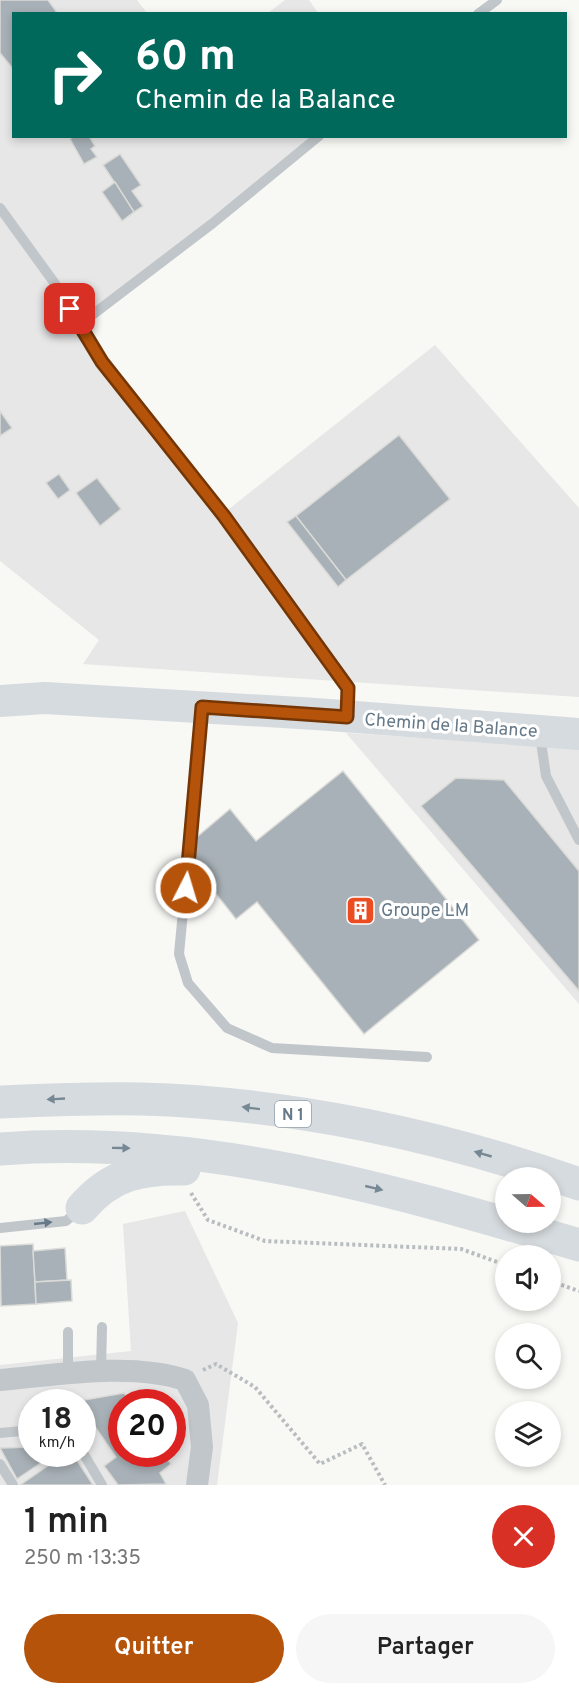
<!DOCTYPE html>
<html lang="fr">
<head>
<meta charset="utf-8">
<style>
	:root { --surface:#fff; --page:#f6f6f6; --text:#222; --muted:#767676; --accent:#b45309 }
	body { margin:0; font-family:Overpass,sans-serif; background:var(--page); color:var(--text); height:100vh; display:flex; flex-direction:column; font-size:22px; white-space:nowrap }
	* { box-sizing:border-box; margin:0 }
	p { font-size:20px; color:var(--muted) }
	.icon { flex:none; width:33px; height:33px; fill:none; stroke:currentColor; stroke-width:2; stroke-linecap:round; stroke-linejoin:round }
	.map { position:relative; height:1485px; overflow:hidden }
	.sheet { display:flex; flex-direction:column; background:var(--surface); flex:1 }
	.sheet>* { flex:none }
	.banner { position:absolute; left:12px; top:12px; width:555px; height:126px; border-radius:0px; box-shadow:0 3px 9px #0003; background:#00695c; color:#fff; overflow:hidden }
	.needle { width:39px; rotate:110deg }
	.buttons { position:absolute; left:495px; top:1167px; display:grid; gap:12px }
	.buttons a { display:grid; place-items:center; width:66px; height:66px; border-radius:50%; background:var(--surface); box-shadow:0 3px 9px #0003; font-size:30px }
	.speed { position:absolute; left:18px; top:1389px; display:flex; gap:12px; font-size:30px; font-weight:700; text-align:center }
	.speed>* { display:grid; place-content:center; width:78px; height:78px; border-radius:50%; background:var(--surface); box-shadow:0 3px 9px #0003; line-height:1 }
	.speed small { font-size:15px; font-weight:400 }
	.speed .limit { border:9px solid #d22; background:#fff; color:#111 }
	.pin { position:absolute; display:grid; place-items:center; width:51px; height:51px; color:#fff; margin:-26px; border-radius:12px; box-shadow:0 3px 9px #0006 }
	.me { position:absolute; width:66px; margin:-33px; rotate:5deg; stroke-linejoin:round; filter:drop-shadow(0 0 4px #0008) }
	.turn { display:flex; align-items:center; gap:21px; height:126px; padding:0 24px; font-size:27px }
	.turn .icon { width:78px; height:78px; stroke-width:2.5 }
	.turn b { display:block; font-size:42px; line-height:51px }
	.round { display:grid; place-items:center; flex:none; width:63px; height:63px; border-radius:32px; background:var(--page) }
	.summary { display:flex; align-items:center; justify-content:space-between; height:102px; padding:0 24px }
	h1 { font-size:36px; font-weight:600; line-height:45px }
	.cta { display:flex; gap:12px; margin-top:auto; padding:12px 24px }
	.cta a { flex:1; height:69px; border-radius:36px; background:var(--accent); color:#fff; font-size:24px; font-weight:600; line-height:69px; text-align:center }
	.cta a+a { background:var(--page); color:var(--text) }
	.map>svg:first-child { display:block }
</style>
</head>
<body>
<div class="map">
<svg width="579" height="1485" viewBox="0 0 579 1485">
	<rect width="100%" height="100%" fill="#f8f8f5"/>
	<g fill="#e6e7e6" fill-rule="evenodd">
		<polygon points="0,0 137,0 147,13 14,14 14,136 324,137 76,326 219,517 435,345 579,508 579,697 83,664 99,640 0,561"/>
		<polygon points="285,0 309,0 318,13 268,13"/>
		<polygon points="346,733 579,748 579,1004"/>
		<path d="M185,1211L238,1323L217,1485H0V1365L131,1351L123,1224ZM32,1402H82V1454H32ZM122,1402H172V1454H122Z"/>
	</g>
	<g fill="#a8b1b7" stroke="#dadad7" stroke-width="1.5">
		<polygon points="0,0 48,0 58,14 14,14 14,70 0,53"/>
		<polygon points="74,136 89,136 95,146 91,149 97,157 84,164 70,139"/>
		<polygon points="120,154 141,185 132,191 143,206 134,212 103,165"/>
		<polygon points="115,182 134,212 122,221 102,192"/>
		<polygon points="0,411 12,428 0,436"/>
		<polygon points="399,435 450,499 346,580 296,516"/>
		<polygon points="59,474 70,490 58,499 46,483"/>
		<polygon points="97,478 121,509 100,526 76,493"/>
		<polygon points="296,516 346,580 338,587 287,522"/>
		<polygon points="343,771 479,940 364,1034 257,902 236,919 194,866 197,837 230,809 256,841"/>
		<polygon points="456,778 504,780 579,871 579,991 421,806"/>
		<polygon points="33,1244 36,1304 1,1306 0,1246"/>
		<polygon points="65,1248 67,1280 35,1282 33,1251"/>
		<polygon points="71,1280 72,1301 36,1304 35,1282"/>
		<polygon points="124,1393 130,1402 122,1402 122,1454 164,1454 171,1464 160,1473 166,1484 118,1485 104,1466 116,1457 82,1408 82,1402 78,1401"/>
		<polygon points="32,1447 32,1454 54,1454 17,1479 0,1448"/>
		<polygon points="65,1454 73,1454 93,1485 20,1485"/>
	</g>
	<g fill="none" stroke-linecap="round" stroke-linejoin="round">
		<g stroke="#b9bdc0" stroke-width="4" stroke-dasharray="3 3" stroke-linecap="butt">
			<polyline points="191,1193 208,1220 265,1241 461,1249 506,1265"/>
			<polyline points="550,1281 579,1291"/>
			<polyline points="203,1370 216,1364 255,1387 320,1464 362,1444 385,1485"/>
		</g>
		<g stroke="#c1c6ca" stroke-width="10">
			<polyline points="478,14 497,0"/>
			<polyline points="0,208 61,292 102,362 224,516 348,688 347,713"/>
			<polyline points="79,325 213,223 319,136"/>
			<polyline points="202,711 179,954 188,983 227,1028 272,1048 427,1057"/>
			<polyline points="540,735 546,776 579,840"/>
			<polyline points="0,1228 66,1221 79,1210"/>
			<polyline points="68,1332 68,1374"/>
			<polyline points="101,1372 102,1327"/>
			<polyline points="0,1433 32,1430"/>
			<polyline points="82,1451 102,1485"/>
			<polyline points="0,1464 13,1485"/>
		</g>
		<path stroke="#c1c6ca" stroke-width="22" d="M0,1380C57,1375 131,1362 185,1380L198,1405L202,1447L197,1485"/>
		<polyline stroke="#d6dbdf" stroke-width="32" points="0,701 45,698 316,714 579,734"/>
		<g stroke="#d6dbdf" stroke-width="33">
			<path d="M0,1102C47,1100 94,1098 141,1099C289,1103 441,1135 579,1184"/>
			<path d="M0,1149C199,1134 391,1189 579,1245"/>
			<path d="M82,1208C111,1174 141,1168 184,1169"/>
		</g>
	</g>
	<defs><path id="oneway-solid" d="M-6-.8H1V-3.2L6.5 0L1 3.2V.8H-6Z" transform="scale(1.5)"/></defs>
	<g fill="#778895">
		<use href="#oneway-solid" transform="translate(56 1099) rotate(177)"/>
		<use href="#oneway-solid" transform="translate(251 1108) rotate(-173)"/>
		<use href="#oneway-solid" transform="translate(121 1148) rotate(1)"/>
		<use href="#oneway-solid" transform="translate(483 1154) rotate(-164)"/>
		<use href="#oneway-solid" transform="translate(374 1188) rotate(13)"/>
	</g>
	<use fill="#667988" href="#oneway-solid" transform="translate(43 1223) rotate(-6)"/>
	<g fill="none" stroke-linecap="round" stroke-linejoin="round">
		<defs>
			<polyline id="route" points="70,309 102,362 224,516 348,688 347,717 202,707 186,888"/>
		</defs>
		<use href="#route" stroke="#753606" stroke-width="15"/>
		<use href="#route" stroke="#b45309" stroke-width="10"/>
	</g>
	<defs>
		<symbol id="building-square" viewBox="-11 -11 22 22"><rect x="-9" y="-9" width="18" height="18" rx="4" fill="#ec4c22" stroke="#fff"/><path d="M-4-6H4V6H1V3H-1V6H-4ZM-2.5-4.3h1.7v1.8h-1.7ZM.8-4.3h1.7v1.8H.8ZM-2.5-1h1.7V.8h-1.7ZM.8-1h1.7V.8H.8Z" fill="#fff"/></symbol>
	</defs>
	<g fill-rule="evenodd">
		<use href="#building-square" x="344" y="894" width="33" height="33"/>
	</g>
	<g text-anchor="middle" stroke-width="6" stroke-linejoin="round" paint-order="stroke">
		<rect fill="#fff" stroke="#94a1ac" stroke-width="1.5" x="275" y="1101" width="36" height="26" rx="4.5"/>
		<g font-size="16" font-weight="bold" fill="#667988">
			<text x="293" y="1120">N 1</text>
		</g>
		<g font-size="18" fill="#667988" stroke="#fff">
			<text transform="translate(451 725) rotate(4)" y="6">Chemin de la Balance</text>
		</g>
		<g font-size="18" fill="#667988" stroke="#fff" text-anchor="start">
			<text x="381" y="916">Groupe LM</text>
		</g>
	</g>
</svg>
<div class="buttons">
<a><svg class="needle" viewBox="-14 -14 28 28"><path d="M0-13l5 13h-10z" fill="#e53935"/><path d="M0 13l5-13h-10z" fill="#767676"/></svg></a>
<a><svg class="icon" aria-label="sound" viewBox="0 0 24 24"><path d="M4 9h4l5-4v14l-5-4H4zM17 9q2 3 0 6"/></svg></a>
<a><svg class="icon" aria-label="search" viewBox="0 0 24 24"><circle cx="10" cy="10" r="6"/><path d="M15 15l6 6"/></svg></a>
<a><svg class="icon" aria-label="layers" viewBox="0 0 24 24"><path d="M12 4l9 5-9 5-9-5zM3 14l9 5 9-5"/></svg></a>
</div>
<div class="speed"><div>18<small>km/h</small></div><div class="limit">20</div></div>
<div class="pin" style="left:70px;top:309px;background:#d93025"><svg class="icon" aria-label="arrive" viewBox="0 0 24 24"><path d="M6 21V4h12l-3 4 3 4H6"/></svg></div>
<svg class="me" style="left:186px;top:888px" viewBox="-20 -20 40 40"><circle r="17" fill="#b45309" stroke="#fff" stroke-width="3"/><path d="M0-11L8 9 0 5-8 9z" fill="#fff"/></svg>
<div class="banner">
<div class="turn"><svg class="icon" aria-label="right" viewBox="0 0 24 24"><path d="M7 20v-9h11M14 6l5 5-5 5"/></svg><div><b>60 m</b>Chemin de la Balance</div></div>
</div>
</div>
<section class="sheet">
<div class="summary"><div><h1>1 min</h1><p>250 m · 13:35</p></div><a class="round" style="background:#d93025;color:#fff"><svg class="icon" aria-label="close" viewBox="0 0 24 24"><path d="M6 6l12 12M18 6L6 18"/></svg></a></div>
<div class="cta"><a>Quitter</a><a>Partager</a></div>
</section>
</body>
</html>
